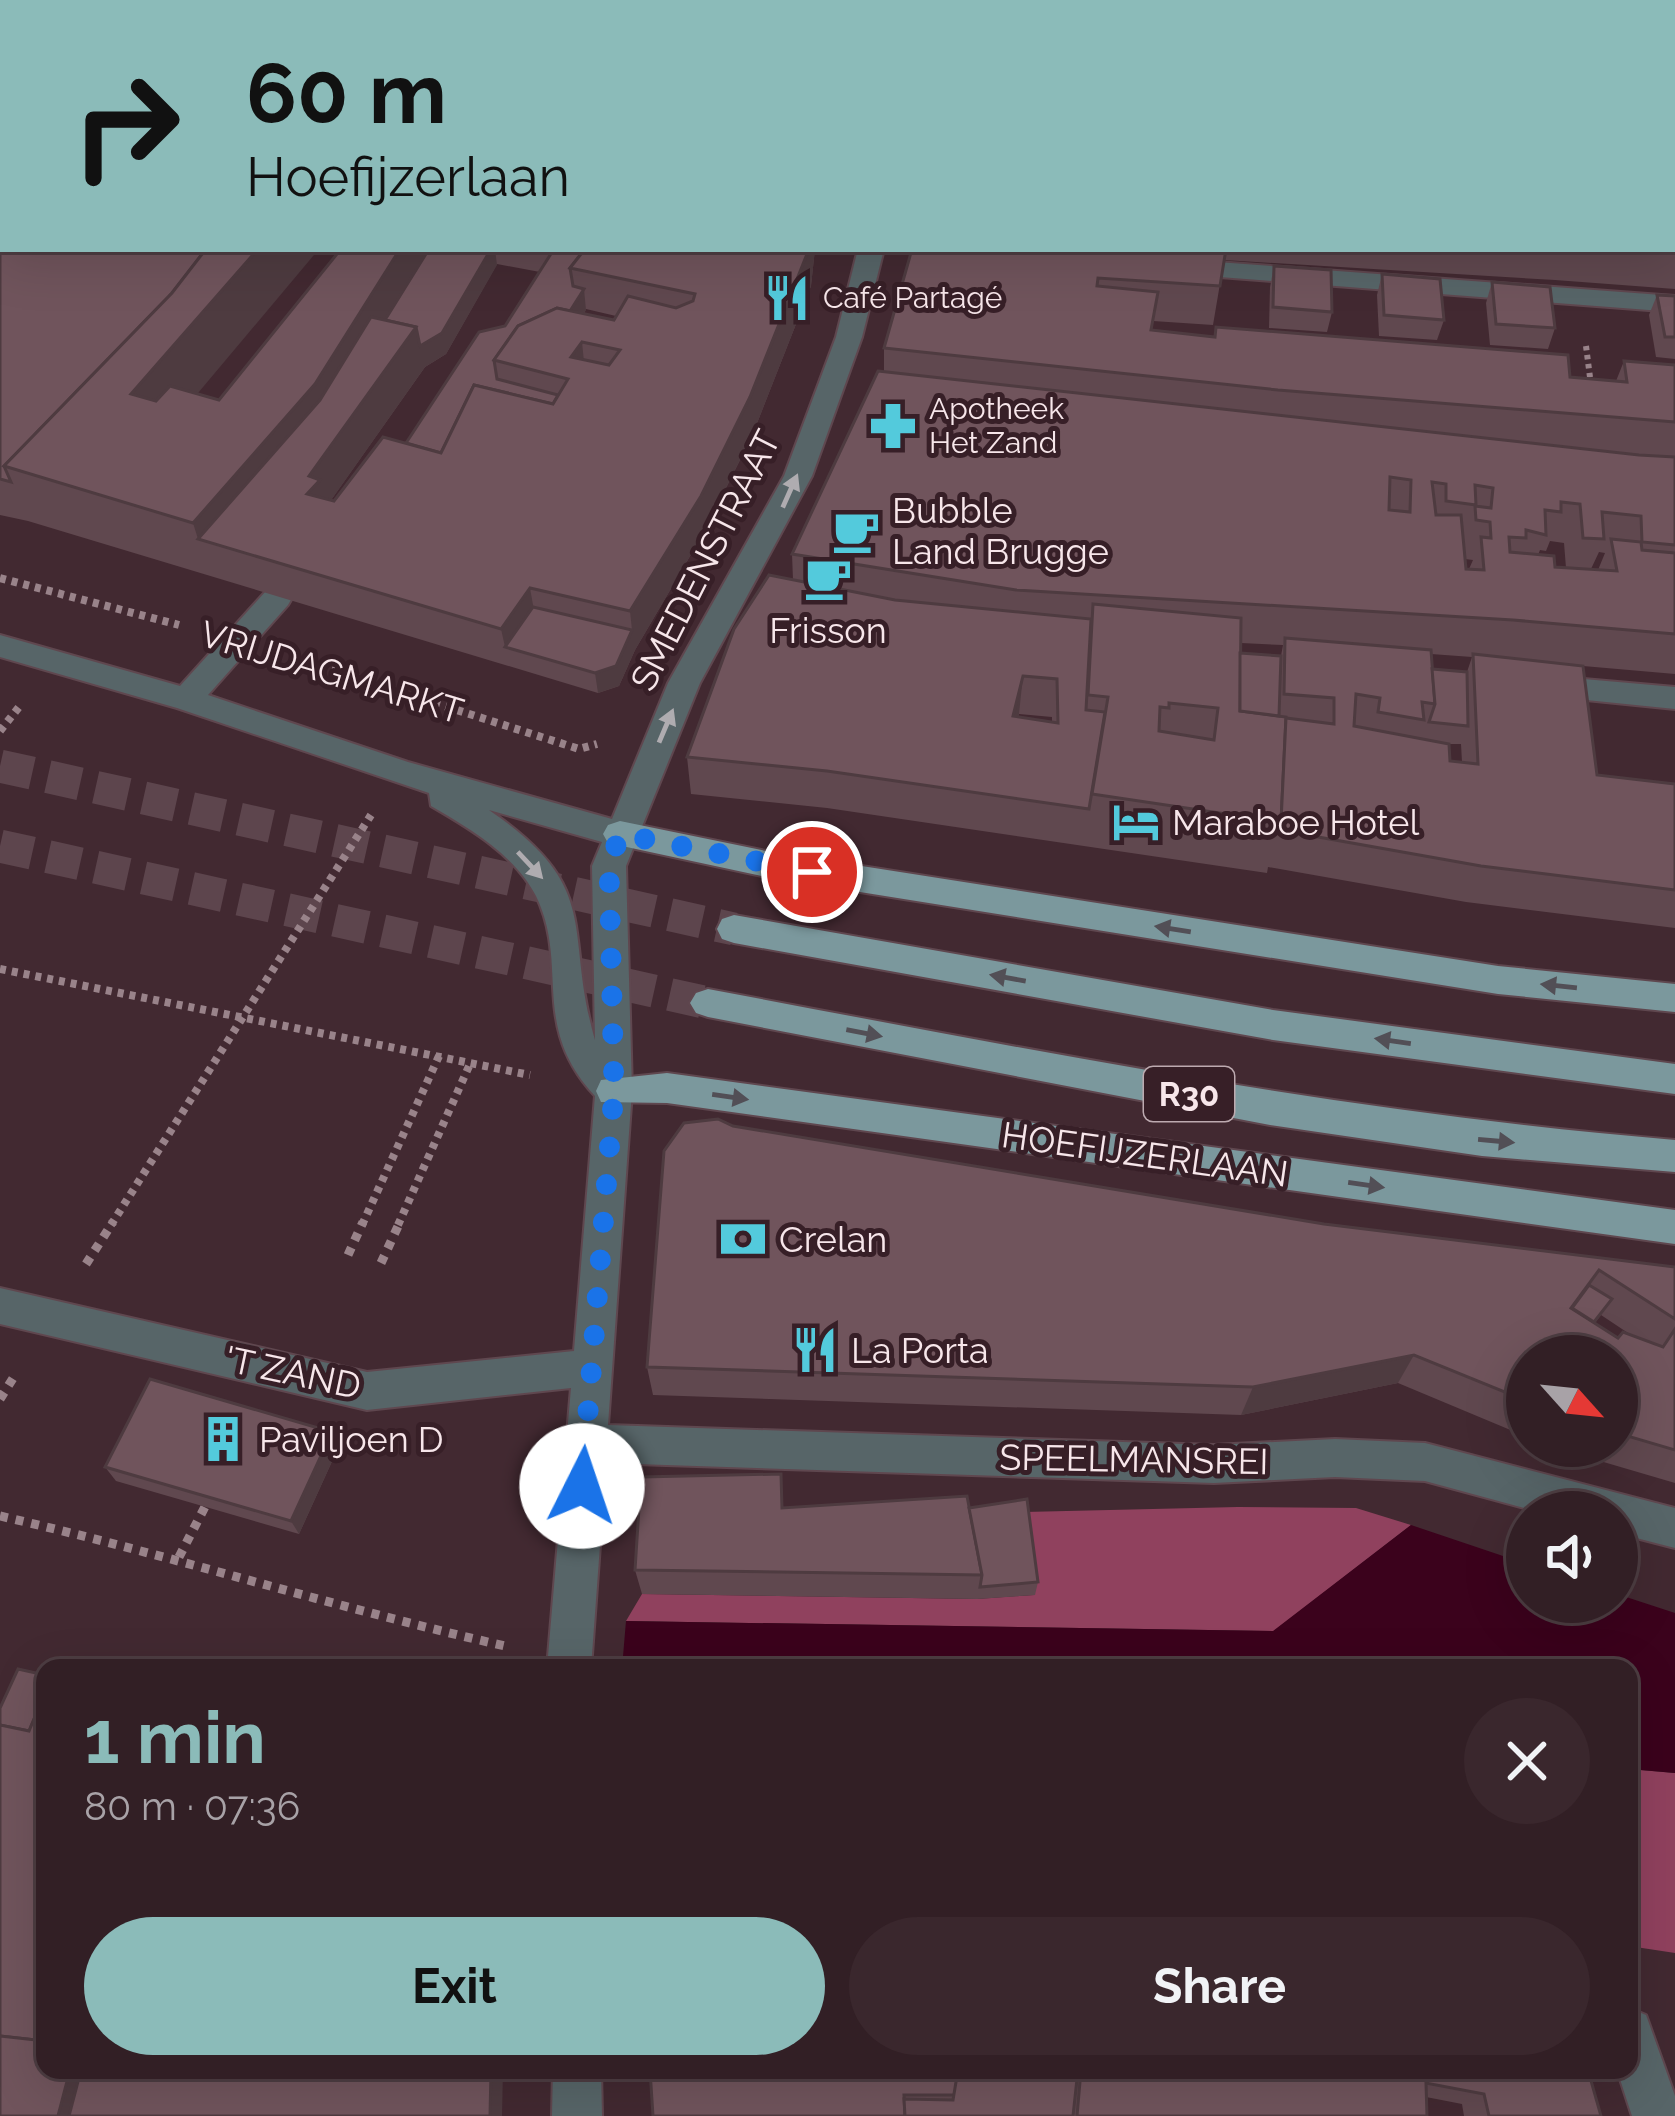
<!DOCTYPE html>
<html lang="en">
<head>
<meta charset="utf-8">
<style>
	:root { --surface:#321f25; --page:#3a272d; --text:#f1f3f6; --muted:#a8a2a7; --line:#4d3d42; --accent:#8bbbb9 }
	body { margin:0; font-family:Raleway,sans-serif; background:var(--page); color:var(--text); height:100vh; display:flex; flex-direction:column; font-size:45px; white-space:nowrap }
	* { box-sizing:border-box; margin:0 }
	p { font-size:39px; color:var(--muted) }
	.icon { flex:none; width:66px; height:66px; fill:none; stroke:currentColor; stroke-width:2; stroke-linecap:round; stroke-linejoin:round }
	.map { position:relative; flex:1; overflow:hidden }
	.sheet { position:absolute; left:36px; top:1659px; width:1602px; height:420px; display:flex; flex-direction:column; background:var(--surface); border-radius:24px; box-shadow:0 12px 48px #0002,0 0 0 3px var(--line) }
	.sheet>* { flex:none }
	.hud { position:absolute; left:0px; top:0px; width:1677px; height:252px; box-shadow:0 12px 48px #0002,0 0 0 3px var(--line); background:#8bbbb9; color:#111; overflow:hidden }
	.needle { width:78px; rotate:117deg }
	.tools { position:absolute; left:1506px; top:1335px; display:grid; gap:24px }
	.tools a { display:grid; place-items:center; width:132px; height:132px; border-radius:50%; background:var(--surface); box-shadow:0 12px 48px #0002,0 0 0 3px var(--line); font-size:60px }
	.pin { position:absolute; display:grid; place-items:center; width:102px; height:102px; color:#fff; margin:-51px; border:6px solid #fff; border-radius:50%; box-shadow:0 3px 12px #0007 }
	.me { position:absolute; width:132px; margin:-66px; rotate:4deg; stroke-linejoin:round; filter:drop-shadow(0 0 9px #0008) }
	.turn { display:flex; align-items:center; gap:42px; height:252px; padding:0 48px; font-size:54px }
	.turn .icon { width:156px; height:156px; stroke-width:2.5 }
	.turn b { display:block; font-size:84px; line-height:102px }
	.round { display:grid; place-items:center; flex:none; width:126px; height:126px; border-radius:63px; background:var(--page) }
	.head { display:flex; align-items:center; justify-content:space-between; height:204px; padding:0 48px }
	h1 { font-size:72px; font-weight:700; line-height:90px; color:var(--accent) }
	.primary-button { display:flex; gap:24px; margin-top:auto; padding:24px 48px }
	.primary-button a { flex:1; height:138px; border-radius:72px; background:var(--accent); color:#111; font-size:48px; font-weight:700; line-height:138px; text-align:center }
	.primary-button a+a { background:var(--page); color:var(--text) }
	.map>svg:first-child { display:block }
</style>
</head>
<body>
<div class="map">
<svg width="1675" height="2116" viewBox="0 0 1675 2116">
	<rect width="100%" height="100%" fill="#422931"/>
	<g fill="#90415e">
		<polygon points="1238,1507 1356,1508 1411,1525 1274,1631 626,1621 642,1594 977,1599 1034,1595 1024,1512"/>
		<polygon points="1629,1769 1675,1773 1675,1953 1629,1946"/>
	</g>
	<polygon fill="#3b021c" points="1411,1525 1527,1564 1527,1602 1617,1602 1617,1594 1675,1613 1675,1773 1629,1769 1629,1668 622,1668 626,1621 1273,1631"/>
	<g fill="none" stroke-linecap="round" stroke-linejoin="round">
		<g stroke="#5d454d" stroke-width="33" stroke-dasharray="33 16" stroke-linecap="butt">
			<polyline points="0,766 734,929"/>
			<polyline points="0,846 708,1003"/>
		</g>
		<defs>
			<g id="minor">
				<rect x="853" y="0" width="22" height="3"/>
				<path d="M858,249H884L862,337L812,476L700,683L626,866L632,1091L608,1425L1214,1445L1335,1439L1425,1443L1675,1508V1548L1617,1533V1512H1539L1425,1481L1335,1477L1214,1483L606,1463L591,1668H547L571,1388L367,1410L0,1324V1288L367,1372L574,1351L595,1096C529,1025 570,966 536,896C515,855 469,828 431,806L429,793L177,708L0,657V635L180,686L266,591H288L292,598L288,605L208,695L408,762L612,819L668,683L784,476L836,337ZM489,810L602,842L592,866L595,1040C563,929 605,889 489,810Z"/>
				<polygon points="1176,259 1675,296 1675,312 1167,273 1163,267"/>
				<polygon points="1538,675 1675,687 1675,709 1527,694 1522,686 1527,678"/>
				<polygon points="1629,2008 1646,2015 1675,2096 1675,2116 1632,2116 1617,2070 1629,2070"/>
				<polygon points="553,2070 601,2070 602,2116 552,2116"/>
			</g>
			<g id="major">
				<polygon points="620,821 766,851 1498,966 1675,984 1675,1012 1498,994 766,877 608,843 603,834 608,825"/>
				<polygon points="734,915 1273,1010 1675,1064 1675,1094 1273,1040 734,943 722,939 717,929 722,919"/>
				<path d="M708,989C1032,1050 1346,1113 1675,1140V1172L1482,1156L1270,1125L708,1017L696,1013L690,1003L696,993Z"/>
				<polygon points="667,1073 1675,1210 1675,1244 667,1103 601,1102 596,1091 601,1080"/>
			</g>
		</defs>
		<use href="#minor" stroke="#5f474f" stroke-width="4"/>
		<use href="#major" stroke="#5f474f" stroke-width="4"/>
		<polyline stroke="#99838a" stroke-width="6" stroke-dasharray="4.5 4.5" stroke-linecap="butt" points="1586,346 1591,385"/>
		<g stroke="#99838a" stroke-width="8" stroke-dasharray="6 6" stroke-linecap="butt">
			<polyline points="0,578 179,625"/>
			<polyline points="297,659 579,749 597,744"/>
			<polyline points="0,731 19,707"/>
			<polyline points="0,969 530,1075"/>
			<polyline points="111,1225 371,815"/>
			<polyline points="362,1225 439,1056"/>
			<polyline points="398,1225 470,1064"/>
		</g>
		<g stroke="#99838a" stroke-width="9" stroke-dasharray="8 8" stroke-linecap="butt">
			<polyline points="348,1255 363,1222"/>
			<polyline points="381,1263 400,1222"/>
			<polyline points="86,1264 113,1222"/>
			<polyline points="0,1399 17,1372"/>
			<path d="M0,1516C171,1555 339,1609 510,1647"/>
			<polyline points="179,1557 209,1499"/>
		</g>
		<use href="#minor" fill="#576568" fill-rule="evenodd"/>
		<use href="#major" fill="#7b989d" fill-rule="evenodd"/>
	</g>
	<g fill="#60484f" fill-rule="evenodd">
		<polygon points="305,0 819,0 819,3 304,3"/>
		<rect x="963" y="0" width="383" height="3"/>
		<polygon points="1380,0 1422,0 1421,3 1379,3"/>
		<path d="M1462,0H1675V289L1555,280L1224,260L1213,325L1153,321L1152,330L1214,337L1216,327L1570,377L1616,381L1624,361L1675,365V674L1583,666L1597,775L1675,784V928L1466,902L1268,867L1267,873L827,808L691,794L687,757L793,580L792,554L884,371V348L912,249H1674V3H1462ZM1550,541L1564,543L1566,568L1555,567L1538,555L1540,550L1546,551ZM1599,552L1605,553L1598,570L1591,569ZM1465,559L1473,560L1469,569H1466ZM1241,643L1283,645L1281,656L1240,653ZM1431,654L1472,657L1467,672L1432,669ZM1019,714L1052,717V722L1018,717ZM1449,744H1461L1462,762L1450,761Z"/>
		<path d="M0,127L197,394L219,400L341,249H629L651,252L650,250L637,249H815L811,286L752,436L703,534L635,650L619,686L598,693L28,521L0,515ZM497,264L540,272L505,326L406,443L334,501L331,500L425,367L446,354ZM586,309L616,316L614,320L584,314Z"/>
		<polygon points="1274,266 1332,312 1327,332 1269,328 1270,287"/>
		<polygon points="1382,274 1444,320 1437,340 1379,336 1377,295"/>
		<polygon points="1492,282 1555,328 1548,349 1490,345 1486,303"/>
		<polygon points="1657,295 1675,296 1675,359 1656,357 1649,315"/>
		<path d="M733,1126L1324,1224L1675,1267V1483L1549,1446H1617V1356H1527V1437L1398,1383L1241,1415L653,1395L647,1367ZM1601,1315L1631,1335L1618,1338L1595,1323Z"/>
		<polygon points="339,1446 299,1534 116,1481 105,1467"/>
		<polygon points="783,1508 969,1508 1038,1582 1035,1595 977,1599 642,1594 635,1570"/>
		<polygon points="650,2070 1588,2070 1601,2116 1464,2116 1462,2104 1426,2097 1427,2116 653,2116"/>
	</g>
	<g fill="#4e3b40">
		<polygon points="222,249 319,249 151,449 62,484"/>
		<polygon points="400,249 437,249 375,336 198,539 193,523"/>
		<polygon points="491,249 495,249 497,265 446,354 425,367 327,506 307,494 309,476 416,327"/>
		<polygon points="809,249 815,249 811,286 752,436 703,534 635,650 619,686 598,693 595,673 632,630 630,611"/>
		<polygon points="584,289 586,310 563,348 560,327"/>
		<polygon points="582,342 586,381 571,357"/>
		<polygon points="530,588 537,627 505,647 501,629"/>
		<polygon points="1023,676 1019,714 1009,754 1013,716"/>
		<polygon points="1414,1355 1398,1383 1241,1415 1253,1387"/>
		<polygon points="332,1432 339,1446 299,1534 291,1521"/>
		<polygon points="70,2070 110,2070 98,2116 58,2116"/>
		<polygon points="491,2070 503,2070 502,2116 490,2116"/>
	</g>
	<g fill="#70545c" stroke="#4e3b40" stroke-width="3" fill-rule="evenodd">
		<polygon points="305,0 626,0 621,0 620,3 304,3"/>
		<rect x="735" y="0" width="84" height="3"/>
		<rect x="963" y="0" width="301" height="3"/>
		<polygon points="1305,0 1346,0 1346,3 1304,3"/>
		<polygon points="1540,0 1565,0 1565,2 1578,3 1540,3"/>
		<polygon points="1602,0 1620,0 1620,3 1604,3"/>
		<polygon points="1674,108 1675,109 1675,215 1674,215"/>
		<polygon points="0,127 3,127 3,249 206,249 172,293 4,466 11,482 0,479"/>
		<polygon points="206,249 258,249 131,394 156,401 170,386 219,400 341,249 400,249 315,384 193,523 4,466 172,293"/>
		<polygon points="429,249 491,249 442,333 420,346 416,327 385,320"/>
		<polygon points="554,249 585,249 570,268 573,286 584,289 570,311 557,308 518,326 494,360 497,379 558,395 553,404 474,385 441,453 406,443 479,332 505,326"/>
		<path d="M585,249H628L654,253L656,249H809L750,397L701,496L630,611L530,588L501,629L198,539L320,400L371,317L416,327L309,476L320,480L307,494L334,501L383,437L441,453L474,385L553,404L568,379L494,360L518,326L557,308L614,320L628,296L676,308L693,301L695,294L570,268ZM582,342L620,350L609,365L571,357Z"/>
		<polygon points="912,249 1226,249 1220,286 1098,278 1097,286 1158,292 1151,330 1215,337 1216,327 1568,355 1570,377 1627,382 1624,361 1675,365 1675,422 1278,390 884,348"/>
		<polygon points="1274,266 1331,270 1332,312 1273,307"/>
		<polygon points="1382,274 1440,279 1444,320 1384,315"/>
		<polygon points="1492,282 1550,287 1555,328 1496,324"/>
		<polygon points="1657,295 1675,296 1675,337 1665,337"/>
		<path d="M878,371L1639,455L1675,457V545L1642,542L1641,516L1602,512L1604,539L1583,538L1580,504L1561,502V512L1545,510L1546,535L1526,530V538L1509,537L1510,552L1554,556L1555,567L1617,571L1611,539L1641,542L1642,550L1675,553V634L1513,620L1016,590L792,554ZM1390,477L1411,480L1410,512L1389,510ZM1432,482L1446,484V501L1476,505L1475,485L1493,488L1491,508L1475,506L1476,520L1490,522L1491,538L1481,537L1484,570L1466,569L1461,515H1436Z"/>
		<path d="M769,575L895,600L1091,619L1086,710L1105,712L1089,809L827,771L687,757L734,629ZM1023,676L1057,679L1058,723L1013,716Z"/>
		<path d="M1093,604L1241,618L1240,711L1286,717L1281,822L1092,794L1108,697L1088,695ZM1169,703L1218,708L1214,740L1159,731L1160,707L1169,708Z"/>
		<polygon points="533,607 632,630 616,666 595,673 505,647"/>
		<polygon points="1285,638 1431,650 1435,704 1422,702 1424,720 1378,712 1380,698 1356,694 1354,726 1449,744 1450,761 1478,764 1473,654 1583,666 1597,775 1675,784 1675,890 1481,866 1279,830 1281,822 1286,718 1334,724 1334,698 1284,694"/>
		<polygon points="1240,653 1281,656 1279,716 1240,711"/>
		<polygon points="1432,669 1467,672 1468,726 1429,722 1435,704"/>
		<polygon points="718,1119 733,1126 1324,1224 1675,1267 1675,1319 1599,1270 1571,1308 1618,1338 1623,1332 1663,1347 1675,1329 1675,1450 1617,1433 1617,1356 1527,1356 1527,1401 1414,1355 1253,1387 647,1367 664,1151 684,1123"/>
		<polygon points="1589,1285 1612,1299 1594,1322 1572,1308"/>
		<polygon points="150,1379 332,1432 291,1521 105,1467"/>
		<polygon points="781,1474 782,1508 967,1496 982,1575 635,1570 641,1477"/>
		<polygon points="1027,1499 1038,1582 980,1587 982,1575 969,1508"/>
		<polygon points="18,1669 45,1675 45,1693 29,1731 0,1725 0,1708"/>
		<polygon points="45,1693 45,2041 0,2036 0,1725 29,1731"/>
		<polygon points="0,2036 45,2041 45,2070 70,2070 58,2116 0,2116"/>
		<polygon points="81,2070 491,2070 490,2116 69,2116"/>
		<polygon points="650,2070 958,2070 955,2095 904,2095 905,2116 653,2116"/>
		<polygon points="958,2070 1078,2070 1073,2116 905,2116 904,2099 953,2100"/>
		<polygon points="1081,2070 1588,2070 1601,2116 1489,2116 1484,2094 1426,2083 1427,2116 1077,2116"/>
	</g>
	<defs><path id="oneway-solid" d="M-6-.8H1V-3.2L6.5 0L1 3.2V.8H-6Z" transform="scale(3)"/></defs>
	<g fill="#afacb0">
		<use href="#oneway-solid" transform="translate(790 491) rotate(-66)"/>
		<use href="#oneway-solid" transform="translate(666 726) rotate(-67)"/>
		<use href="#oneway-solid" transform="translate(530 865) rotate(47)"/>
	</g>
	<g fill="#524f56">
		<use href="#oneway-solid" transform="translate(1173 929) rotate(-171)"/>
		<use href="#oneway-solid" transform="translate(1008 978) rotate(-170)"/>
		<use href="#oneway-solid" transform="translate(1559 986) rotate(-174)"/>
		<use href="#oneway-solid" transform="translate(864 1033) rotate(11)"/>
		<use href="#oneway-solid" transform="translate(1393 1041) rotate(-172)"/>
		<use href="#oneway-solid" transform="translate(730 1097) rotate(8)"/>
		<use href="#oneway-solid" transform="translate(1496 1141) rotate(5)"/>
		<use href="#oneway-solid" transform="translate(1366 1185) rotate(8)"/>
	</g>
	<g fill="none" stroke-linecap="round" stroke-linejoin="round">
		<polyline stroke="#1a73e8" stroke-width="21" stroke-dasharray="0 37.8" points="582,1486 614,1091 609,866 620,834 812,872"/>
	</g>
	<defs>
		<symbol id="restaurant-bare" viewBox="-9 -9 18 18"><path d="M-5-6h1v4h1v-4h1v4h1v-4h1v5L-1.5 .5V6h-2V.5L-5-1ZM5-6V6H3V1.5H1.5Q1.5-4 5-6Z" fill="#53cadc" stroke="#371f27" stroke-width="2.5" paint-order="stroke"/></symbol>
		<symbol id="pharmacy-bare" viewBox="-9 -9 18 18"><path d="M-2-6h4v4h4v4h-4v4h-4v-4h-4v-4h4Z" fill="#53cadc" stroke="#371f27" stroke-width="2.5" paint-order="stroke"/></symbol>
		<symbol id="cafe-bare" viewBox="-9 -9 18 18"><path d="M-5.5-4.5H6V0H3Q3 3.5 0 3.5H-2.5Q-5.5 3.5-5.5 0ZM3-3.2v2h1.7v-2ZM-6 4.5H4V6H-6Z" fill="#53cadc" stroke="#371f27" stroke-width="2.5" paint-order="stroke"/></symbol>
		<symbol id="hotel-bare" viewBox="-9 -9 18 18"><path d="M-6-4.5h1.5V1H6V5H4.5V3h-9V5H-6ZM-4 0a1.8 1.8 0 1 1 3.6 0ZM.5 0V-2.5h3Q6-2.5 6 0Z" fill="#53cadc" stroke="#371f27" stroke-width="2.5" paint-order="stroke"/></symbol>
		<symbol id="bank-bare" viewBox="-9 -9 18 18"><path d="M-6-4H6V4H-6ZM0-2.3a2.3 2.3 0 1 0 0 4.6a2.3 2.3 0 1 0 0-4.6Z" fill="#53cadc" stroke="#371f27" stroke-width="2.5" paint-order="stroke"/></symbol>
		<symbol id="building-bare" viewBox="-9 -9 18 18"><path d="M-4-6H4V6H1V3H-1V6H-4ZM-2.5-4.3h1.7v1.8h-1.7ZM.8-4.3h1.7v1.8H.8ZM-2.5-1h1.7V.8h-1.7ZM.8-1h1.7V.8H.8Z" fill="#53cadc" stroke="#371f27" stroke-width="2.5" paint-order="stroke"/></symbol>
	</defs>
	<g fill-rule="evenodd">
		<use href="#restaurant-bare" x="754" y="265" width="66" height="66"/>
		<use href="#pharmacy-bare" x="860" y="393" width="66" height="66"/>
		<use href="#cafe-bare" x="823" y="498" width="66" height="66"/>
		<use href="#cafe-bare" x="795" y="545" width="66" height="66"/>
		<use href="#hotel-bare" x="1103" y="789" width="66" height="66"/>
		<use href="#bank-bare" x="710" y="1206" width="66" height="66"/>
		<use href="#restaurant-bare" x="782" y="1317" width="66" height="66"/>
		<use href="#building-bare" x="190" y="1406" width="66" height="66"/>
	</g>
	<g text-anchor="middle" stroke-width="10" stroke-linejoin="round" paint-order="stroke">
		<g font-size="30" fill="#f7e6ea" stroke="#371f27" text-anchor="start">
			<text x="823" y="308">Café Partagé</text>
			<text x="929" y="419">Apotheek<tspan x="929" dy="34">Het Zand</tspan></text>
		</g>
		<rect fill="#371f27" stroke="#bdaab0" stroke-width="3" x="1144" y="1067" width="90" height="54" rx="9"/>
		<g font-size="33" font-weight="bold" fill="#f7e6ea">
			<text x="1189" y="1106">R30</text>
		</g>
		<g font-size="36" fill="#f7e6ea" stroke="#371f27" text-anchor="start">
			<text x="892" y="523">Bubble<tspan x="892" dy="41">Land Brugge</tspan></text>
			<text x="828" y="643" text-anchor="middle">Frisson</text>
			<text x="1172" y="835">Maraboe Hotel</text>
			<text x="779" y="1252">Crelan</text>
			<text x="851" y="1363">La Porta</text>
			<text x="259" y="1452">Paviljoen D</text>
		</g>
		<g font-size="36" fill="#f7e6ea" stroke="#371f27">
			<text transform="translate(705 560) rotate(-63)" y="13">SMEDENSTRAAT</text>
			<text transform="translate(332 672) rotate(17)" y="13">VRIJDAGMARKT</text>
			<text transform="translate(1145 1154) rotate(8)" y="13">HOEFIJZERLAAN</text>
			<text transform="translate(293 1372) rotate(12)" y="13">'T ZAND</text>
			<text transform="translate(1134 1459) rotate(1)" y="13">SPEELMANSREI</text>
		</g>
	</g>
</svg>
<div class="tools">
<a><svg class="needle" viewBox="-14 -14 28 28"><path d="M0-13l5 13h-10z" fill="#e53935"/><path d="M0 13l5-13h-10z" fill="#a8a2a7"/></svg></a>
<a><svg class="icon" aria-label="sound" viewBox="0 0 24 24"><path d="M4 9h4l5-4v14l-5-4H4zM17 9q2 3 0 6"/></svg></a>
</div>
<div class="pin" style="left:812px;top:872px;background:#d93025"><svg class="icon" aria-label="arrive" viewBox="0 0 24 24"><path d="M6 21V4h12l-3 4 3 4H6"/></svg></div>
<svg class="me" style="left:582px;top:1486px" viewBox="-20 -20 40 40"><circle r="19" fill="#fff"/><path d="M0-13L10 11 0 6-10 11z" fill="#1a73e8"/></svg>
<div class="hud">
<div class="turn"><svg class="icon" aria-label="right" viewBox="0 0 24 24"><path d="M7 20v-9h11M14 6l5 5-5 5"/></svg><div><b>60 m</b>Hoefijzerlaan</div></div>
</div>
<section class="sheet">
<div class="head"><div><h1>1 min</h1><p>80 m · 07:36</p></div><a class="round"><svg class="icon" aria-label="close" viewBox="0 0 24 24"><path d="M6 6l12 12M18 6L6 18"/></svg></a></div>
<div class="primary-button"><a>Exit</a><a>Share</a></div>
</section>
</div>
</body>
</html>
